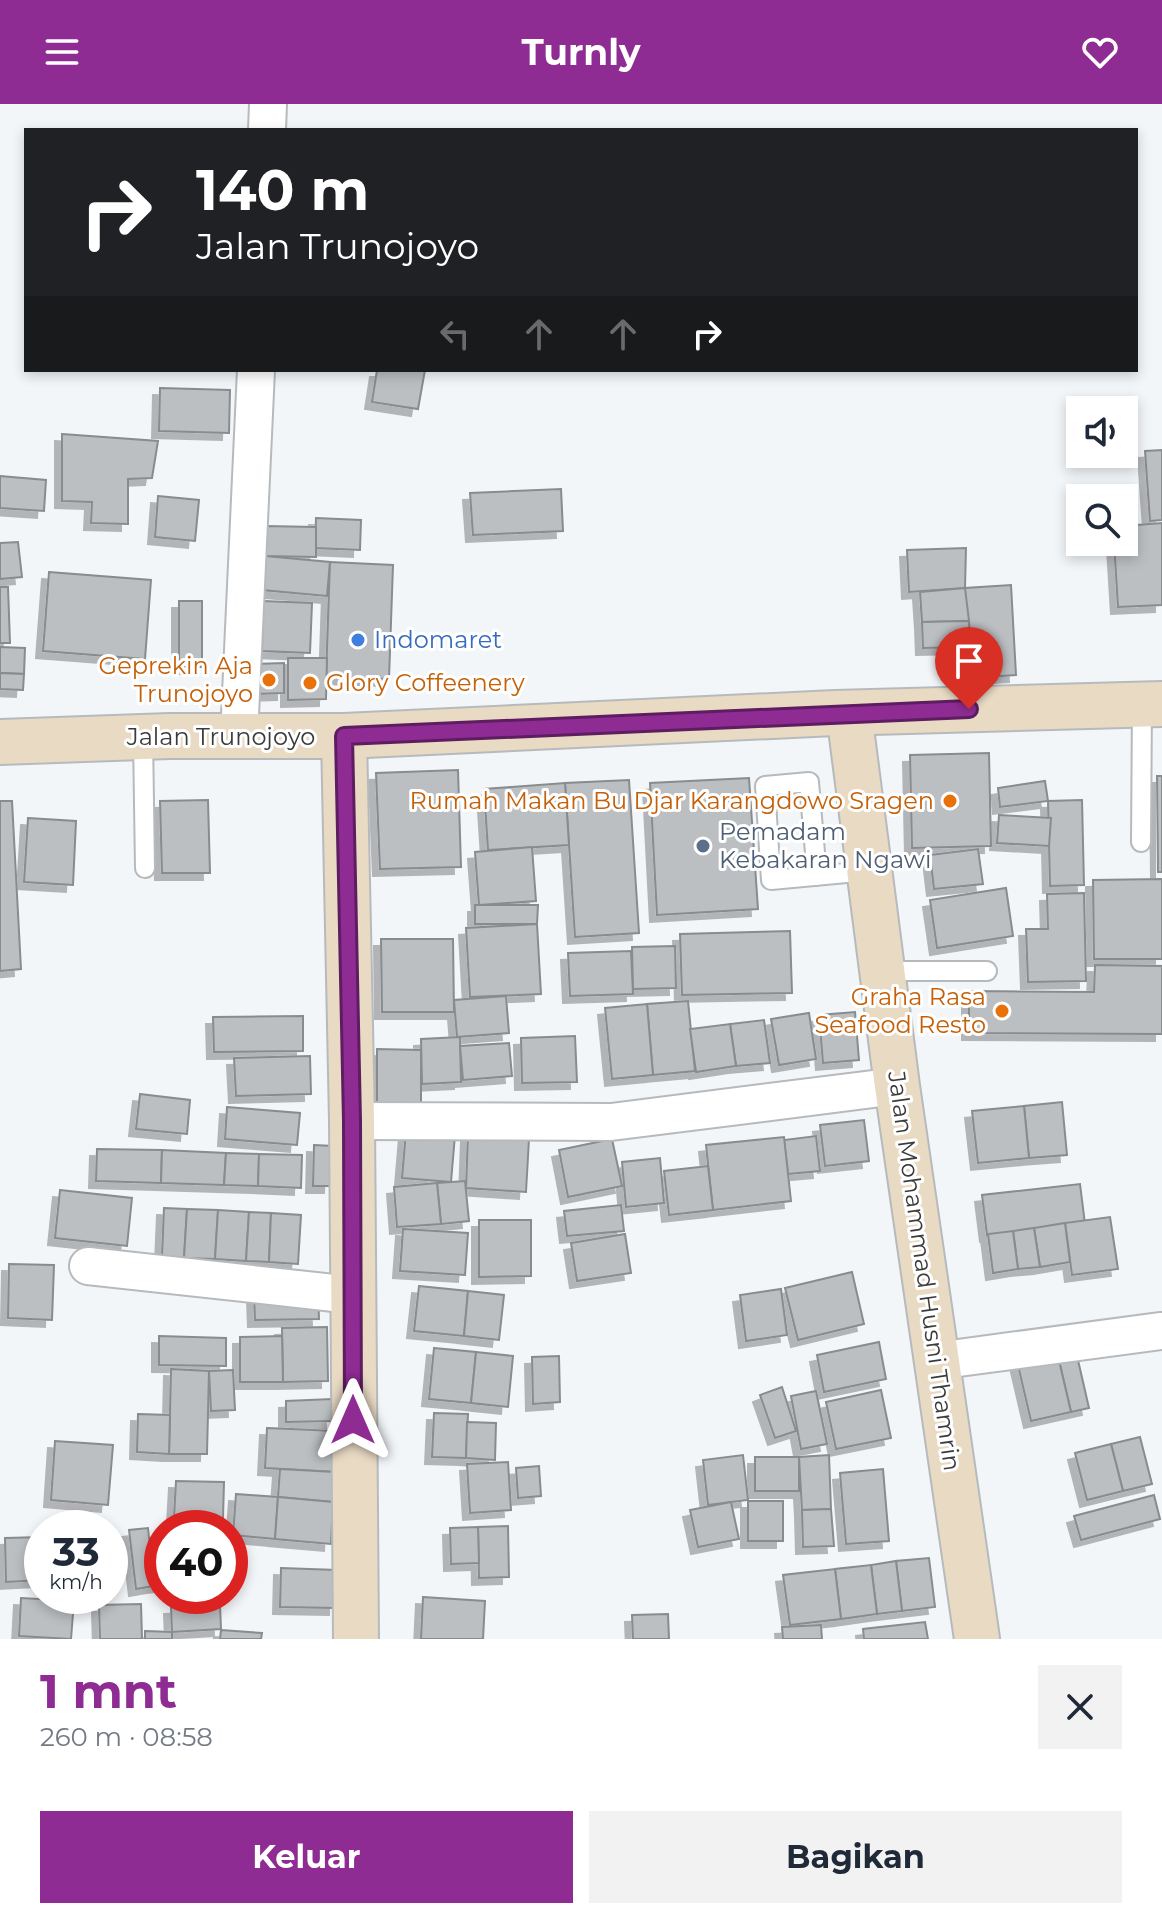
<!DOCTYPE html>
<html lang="id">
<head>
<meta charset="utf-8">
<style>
	:root { --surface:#fff; --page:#f2f2f3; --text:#1f2937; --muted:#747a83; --accent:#8f2c93 }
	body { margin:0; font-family:Montserrat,sans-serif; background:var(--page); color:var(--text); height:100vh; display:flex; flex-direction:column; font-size:30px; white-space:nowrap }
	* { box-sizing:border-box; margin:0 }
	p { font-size:26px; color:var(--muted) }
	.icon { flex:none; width:44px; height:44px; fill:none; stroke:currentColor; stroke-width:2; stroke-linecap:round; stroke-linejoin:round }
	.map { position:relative; height:1535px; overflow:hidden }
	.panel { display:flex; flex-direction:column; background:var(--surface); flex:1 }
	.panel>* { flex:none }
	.guide { position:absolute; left:24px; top:24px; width:1114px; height:244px; border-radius:0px; box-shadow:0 4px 12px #0003; background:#202124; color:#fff; overflow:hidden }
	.buttons { position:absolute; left:1066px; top:292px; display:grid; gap:16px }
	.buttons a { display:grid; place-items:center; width:72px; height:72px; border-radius:0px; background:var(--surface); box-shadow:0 4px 12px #0003; font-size:40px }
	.speed { position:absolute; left:24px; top:1406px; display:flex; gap:16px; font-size:40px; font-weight:700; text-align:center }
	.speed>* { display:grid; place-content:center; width:104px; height:104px; border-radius:50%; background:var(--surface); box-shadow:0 4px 12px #0003; line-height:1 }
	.speed small { font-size:20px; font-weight:400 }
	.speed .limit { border:12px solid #d22; background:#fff; color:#111 }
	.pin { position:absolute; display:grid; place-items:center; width:68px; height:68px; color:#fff; margin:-82px -34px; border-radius:50% 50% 50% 0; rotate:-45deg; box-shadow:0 0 8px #0007 }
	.pin .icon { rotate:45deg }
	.me { position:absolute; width:88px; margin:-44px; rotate:0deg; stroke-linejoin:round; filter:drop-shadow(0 0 6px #0008) }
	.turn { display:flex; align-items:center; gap:28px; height:168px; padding:0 40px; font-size:36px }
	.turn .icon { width:104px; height:104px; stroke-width:2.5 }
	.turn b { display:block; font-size:56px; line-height:68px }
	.lanes { display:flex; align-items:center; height:76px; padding:0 40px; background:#0003; justify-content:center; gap:40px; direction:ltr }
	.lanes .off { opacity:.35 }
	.round { display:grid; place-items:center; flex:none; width:84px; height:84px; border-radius:0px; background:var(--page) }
	.overview { display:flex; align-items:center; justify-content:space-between; height:136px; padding:0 40px }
	h1 { font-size:48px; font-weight:700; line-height:60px; color:var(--accent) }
	.button { display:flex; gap:16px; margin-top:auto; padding:16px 40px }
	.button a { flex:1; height:92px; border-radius:0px; background:var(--accent); color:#fff; font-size:32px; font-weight:700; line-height:92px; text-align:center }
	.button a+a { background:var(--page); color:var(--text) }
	header { display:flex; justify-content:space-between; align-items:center; height:104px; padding:0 40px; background:var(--accent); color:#fff; font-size:36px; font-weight:700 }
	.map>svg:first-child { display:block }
</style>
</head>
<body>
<header><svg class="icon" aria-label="menu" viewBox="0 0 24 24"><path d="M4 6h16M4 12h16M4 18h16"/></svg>Turnly<svg class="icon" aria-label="heart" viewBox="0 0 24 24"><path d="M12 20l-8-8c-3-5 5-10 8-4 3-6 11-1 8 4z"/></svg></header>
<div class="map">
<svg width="1162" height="1535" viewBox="0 0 1162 1535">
	<defs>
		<filter id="shadow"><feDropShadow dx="-7" dy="7" stdDeviation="0" flood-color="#0004"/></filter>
	</defs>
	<rect width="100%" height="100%" fill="#f3f6f9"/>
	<g fill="#bcbfc2" stroke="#898c8e" stroke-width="2" filter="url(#shadow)">
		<polygon points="377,266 425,266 418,305 372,298"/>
		<polygon points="160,284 230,286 229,329 159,327"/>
		<polygon points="62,330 158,337 152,374 128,375 128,420 91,419 92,398 62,397"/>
		<polygon points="1162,346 1162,416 1150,417 1145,347"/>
		<polygon points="0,372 46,376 44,407 0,404"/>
		<polygon points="561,385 563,427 473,431 470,389"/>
		<polygon points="158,392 199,396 195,437 155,433"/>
		<polygon points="316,414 361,416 360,446 315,444"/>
		<polygon points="1162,419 1162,501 1118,503 1114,438 1124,438 1124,422"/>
		<polygon points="265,422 316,423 316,453 265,452"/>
		<polygon points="18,438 22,473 0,475 0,439"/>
		<polygon points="966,444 965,484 909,488 907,446"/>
		<polygon points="265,452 330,458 327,492 262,486"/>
		<polygon points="330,458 393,461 389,575 326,573"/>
		<polygon points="49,468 151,476 145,555 43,547"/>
		<polygon points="1011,481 1016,571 970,574 965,484"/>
		<polygon points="0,483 8,483 10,539 0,539"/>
		<polygon points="965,484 969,517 922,518 920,488"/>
		<rect x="179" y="497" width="23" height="66"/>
		<polygon points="263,497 312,499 310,549 262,547"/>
		<polygon points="969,517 970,543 923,544 922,518"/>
		<polygon points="0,543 25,544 24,570 0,569"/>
		<polygon points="288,554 327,554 326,595 288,596"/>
		<polygon points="284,559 284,589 252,590 251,560"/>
		<polygon points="0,569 24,570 23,586 0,585"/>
		<polygon points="989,649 991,742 912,744 910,651"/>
		<polygon points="458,666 461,763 380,765 376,669"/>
		<polygon points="1157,672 1162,672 1162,768 1158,768"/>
		<polygon points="749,674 758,805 657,811 650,679"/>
		<polygon points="629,676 639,829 575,833 565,679"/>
		<polygon points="1045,677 1048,697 1000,703 998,684"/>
		<polygon points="565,679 569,741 488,746 484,685"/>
		<polygon points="208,696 210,769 162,769 160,697"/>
		<polygon points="1082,696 1084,781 1050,782 1048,697"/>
		<polygon points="0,697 12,697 21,865 0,867"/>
		<polygon points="999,711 1051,714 1049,742 997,739"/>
		<polygon points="28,714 76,717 73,781 24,778"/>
		<polygon points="532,743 536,797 479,801 475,748"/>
		<polygon points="978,745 983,780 934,785 930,751"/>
		<polygon points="1162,775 1162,855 1094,855 1093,776"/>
		<polygon points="1006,784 1013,832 937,844 930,796"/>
		<polygon points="1084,789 1086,877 1028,878 1026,825 1048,825 1047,790"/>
		<polygon points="475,801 538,801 537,820 475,820"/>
		<polygon points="537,820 541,890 470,893 466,824"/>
		<polygon points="790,827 792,889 682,891 680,830"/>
		<polygon points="381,835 453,835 454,908 382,908"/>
		<polygon points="675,842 676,884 633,885 632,843"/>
		<polygon points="631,847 633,890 570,892 568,849"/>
		<polygon points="1095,861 1162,862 1162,930 969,929 969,887 1094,888"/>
		<polygon points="506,892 509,929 457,933 454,896"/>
		<polygon points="688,897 695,967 653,971 647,900"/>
		<polygon points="647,900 653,971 612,975 605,904"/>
		<polygon points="855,908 859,956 823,959 819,911"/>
		<polygon points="809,909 816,955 779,961 771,915"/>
		<polygon points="303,912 303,947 214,948 213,913"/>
		<polygon points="764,916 770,959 736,962 730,920"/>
		<polygon points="730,920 736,962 696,968 690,925"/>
		<polygon points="575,932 577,978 522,979 521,934"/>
		<polygon points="460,933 461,978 422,980 421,935"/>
		<polygon points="509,939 512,972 463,976 460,942"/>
		<polygon points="377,945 421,946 421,1004 377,1004"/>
		<polygon points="310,952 311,990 236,992 234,954"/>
		<polygon points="140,990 190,996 187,1030 136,1025"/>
		<polygon points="1062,998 1067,1051 1029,1054 1024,1002"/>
		<polygon points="1024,1002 1029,1054 978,1059 972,1007"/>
		<polygon points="227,1003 300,1009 297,1041 225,1035"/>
		<polygon points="864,1016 869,1057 825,1062 820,1021"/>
		<polygon points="406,1027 455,1031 451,1078 402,1074"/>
		<polygon points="468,1030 529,1035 526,1088 466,1084"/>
		<polygon points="816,1032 820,1067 788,1070 784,1036"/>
		<polygon points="784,1033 791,1097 713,1106 706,1041"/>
		<polygon points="612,1035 622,1082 568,1093 559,1046"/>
		<polygon points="314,1041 333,1042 331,1082 313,1082"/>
		<polygon points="97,1045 162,1046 161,1079 96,1077"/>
		<polygon points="162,1046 226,1049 224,1081 161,1079"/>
		<polygon points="226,1049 259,1050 258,1082 224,1081"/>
		<polygon points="259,1050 302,1051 301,1084 258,1082"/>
		<polygon points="660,1054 664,1099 626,1103 622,1058"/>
		<polygon points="708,1062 713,1106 669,1111 664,1067"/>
		<polygon points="465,1077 469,1117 441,1120 437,1079"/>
		<polygon points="437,1079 441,1120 397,1123 394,1083"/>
		<polygon points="1080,1080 1085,1120 987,1131 982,1091"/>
		<polygon points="60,1086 132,1094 127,1142 55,1134"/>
		<polygon points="621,1101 624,1127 567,1132 564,1107"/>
		<polygon points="164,1104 187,1105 184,1154 162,1152"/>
		<polygon points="187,1105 218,1106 215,1155 184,1154"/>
		<polygon points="218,1106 249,1108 246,1157 215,1155"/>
		<polygon points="249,1108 271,1109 269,1158 246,1157"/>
		<polygon points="271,1109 301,1111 298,1160 269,1158"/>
		<polygon points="1110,1113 1118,1165 1072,1171 1065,1119"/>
		<polygon points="479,1116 531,1116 531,1172 479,1173"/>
		<polygon points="1065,1119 1070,1158 1040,1163 1034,1124"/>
		<polygon points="1034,1124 1040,1163 1018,1165 1013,1127"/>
		<polygon points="403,1125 468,1129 465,1171 400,1167"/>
		<polygon points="1013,1127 1018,1165 993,1169 988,1130"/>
		<polygon points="625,1130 631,1169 577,1177 571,1139"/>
		<polygon points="9,1160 54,1161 52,1216 8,1214"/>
		<polygon points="852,1168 864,1220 798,1236 785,1184"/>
		<polygon points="419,1182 468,1187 464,1232 414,1227"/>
		<polygon points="781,1185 787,1231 746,1237 740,1191"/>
		<polygon points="468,1187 504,1191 499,1236 464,1232"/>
		<polygon points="318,1189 319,1215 255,1216 254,1190"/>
		<polygon points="327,1223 328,1277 283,1278 282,1224"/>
		<polygon points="159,1232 226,1234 226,1262 159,1261"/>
		<polygon points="282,1232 283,1278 240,1278 240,1233"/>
		<polygon points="879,1238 886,1275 824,1288 817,1251"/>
		<polygon points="1075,1243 1089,1304 1071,1308 1057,1248"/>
		<polygon points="434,1244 476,1248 471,1299 429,1295"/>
		<polygon points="476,1248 513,1252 508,1303 471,1299"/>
		<polygon points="1057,1248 1071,1308 1031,1317 1017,1257"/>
		<polygon points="559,1252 560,1298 533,1300 532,1253"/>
		<polygon points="171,1265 209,1267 207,1350 169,1350"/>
		<polygon points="233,1266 235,1306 211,1307 209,1267"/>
		<polygon points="782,1283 796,1327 775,1334 760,1291"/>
		<polygon points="881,1286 891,1334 836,1345 826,1298"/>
		<polygon points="816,1287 827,1340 801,1345 791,1292"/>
		<polygon points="332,1295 333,1317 286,1318 286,1297"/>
		<polygon points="434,1309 468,1310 466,1354 432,1353"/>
		<polygon points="138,1310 170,1311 169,1350 137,1348"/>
		<polygon points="467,1318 496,1319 495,1356 466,1354"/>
		<polygon points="267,1324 336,1327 335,1368 265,1364"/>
		<polygon points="1140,1333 1152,1380 1123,1387 1111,1340"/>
		<polygon points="55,1337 113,1341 108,1401 51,1396"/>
		<polygon points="1111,1340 1123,1387 1087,1396 1075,1349"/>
		<polygon points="743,1351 748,1396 708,1401 703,1356"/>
		<polygon points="829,1351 831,1405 802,1406 799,1353"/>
		<rect x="755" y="1353" width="44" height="34"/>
		<polygon points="508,1358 511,1406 470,1409 467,1360"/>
		<polygon points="539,1362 541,1392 518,1394 516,1364"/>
		<polygon points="280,1365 335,1368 333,1398 278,1393"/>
		<polygon points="883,1365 889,1437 846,1440 840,1369"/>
		<polygon points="176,1377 224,1378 223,1415 174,1413"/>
		<polygon points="236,1390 278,1393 275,1435 233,1431"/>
		<polygon points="1154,1391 1160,1415 1081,1436 1074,1412"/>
		<polygon points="278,1393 333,1398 331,1440 275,1435"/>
		<rect x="748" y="1397" width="35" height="40"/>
		<polygon points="731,1398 739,1435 698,1443 690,1406"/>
		<polygon points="831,1405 834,1442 803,1443 802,1406"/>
		<polygon points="508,1422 509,1473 479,1474 478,1423"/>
		<polygon points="478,1423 479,1459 451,1460 450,1424"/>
		<polygon points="148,1424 154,1482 136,1485 129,1426"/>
		<polygon points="230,1430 235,1474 230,1474"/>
		<polygon points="42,1433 42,1476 6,1478 5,1434"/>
		<polygon points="162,1438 162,1481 154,1482 149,1440"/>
		<polygon points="929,1454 935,1503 902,1507 896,1457"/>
		<polygon points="896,1457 902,1507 877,1510 871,1461"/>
		<polygon points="871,1461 877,1510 841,1515 835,1465"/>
		<polygon points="281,1464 337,1466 336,1504 280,1503"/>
		<polygon points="835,1465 841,1515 790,1521 783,1471"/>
		<polygon points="423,1493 485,1497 483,1535 421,1535"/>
		<polygon points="21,1494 74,1497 71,1535 19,1532"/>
		<polygon points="141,1500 142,1535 100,1535 99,1501"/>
		<polygon points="220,1501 221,1525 172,1528 171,1503"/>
		<polygon points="668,1510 669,1535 633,1535 632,1511"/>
		<polygon points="925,1518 928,1535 864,1535 863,1525"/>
		<polygon points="821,1521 822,1535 783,1535 782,1523"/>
		<polygon points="221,1526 262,1529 261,1535 220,1535"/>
		<polygon points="145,1527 172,1528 172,1535 145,1535"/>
	</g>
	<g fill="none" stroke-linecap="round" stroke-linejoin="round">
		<defs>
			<g id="lane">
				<polyline points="143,633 145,764"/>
				<polyline points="1141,738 1142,600"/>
				<path d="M817,772L809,678L765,682L771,776C803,773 836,770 868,767"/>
				<polyline points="881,867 987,867"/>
			</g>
			<g id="street">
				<polyline points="267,26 268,0"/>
				<polyline points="239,633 256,266"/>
				<polyline points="352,1017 611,1018 897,982"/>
				<polyline points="88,1162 352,1191"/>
				<polyline points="936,1257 1160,1227"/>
			</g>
			<g id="secondary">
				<polyline points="849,609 897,982 977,1535"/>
				<polyline points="344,632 352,1017 356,1535"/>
				<polyline points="0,638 170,632 344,632 835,609 1162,600"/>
			</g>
		</defs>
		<use href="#lane" stroke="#b7babd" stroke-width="22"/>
		<use href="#street" stroke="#b7babd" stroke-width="40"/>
		<use href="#secondary" stroke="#b7babd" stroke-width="48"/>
		<use href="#lane" stroke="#fff" stroke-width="18"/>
		<use href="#street" stroke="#fff" stroke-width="36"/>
		<use href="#secondary" stroke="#e9dac4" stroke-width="44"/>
	</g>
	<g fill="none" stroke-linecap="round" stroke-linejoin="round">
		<defs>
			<polyline id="route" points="353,1316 352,1017 344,632 969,605"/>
		</defs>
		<use href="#route" stroke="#5d1d60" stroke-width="20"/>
		<use href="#route" stroke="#8f2c93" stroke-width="14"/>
	</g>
	<circle fill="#3f7fe0" stroke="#fff" stroke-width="3" cx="358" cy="536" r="8"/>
	<g fill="#e8710a" stroke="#fff" stroke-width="3">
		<circle cx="269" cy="576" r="8"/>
		<circle cx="310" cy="579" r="8"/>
		<circle cx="950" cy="697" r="8"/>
		<circle cx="1002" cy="907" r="8"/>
	</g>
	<circle fill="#5c6f8a" stroke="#fff" stroke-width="3" cx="703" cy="742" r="8"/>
	<g text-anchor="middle" stroke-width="6" stroke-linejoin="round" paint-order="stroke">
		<g font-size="24" fill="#366cbe" stroke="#fff" text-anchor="start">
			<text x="374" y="544">Indomaret</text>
		</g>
		<g font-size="24" fill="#c56008" stroke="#fff" text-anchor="end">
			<text x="253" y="570">Geprekin Aja<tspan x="253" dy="28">Trunojoyo</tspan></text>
			<text x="326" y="587" text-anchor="start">Glory Coffeenery</text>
			<text x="934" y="705">Rumah Makan Bu Djar Karangdowo Sragen</text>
			<text x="986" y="901">Graha Rasa<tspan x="986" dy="28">Seafood Resto</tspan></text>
		</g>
		<g font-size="24" fill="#3a3b3c" stroke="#fff">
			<text x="221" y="641">Jalan Trunojoyo</text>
			<text transform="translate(924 1167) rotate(82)" y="8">Jalan Mohammad Husni Thamrin</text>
		</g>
		<g font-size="24" fill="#4e5e75" stroke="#fff" text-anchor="start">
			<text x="719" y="736">Pemadam<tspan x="719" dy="28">Kebakaran Ngawi</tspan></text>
		</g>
	</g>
</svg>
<div class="buttons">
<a><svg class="icon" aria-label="sound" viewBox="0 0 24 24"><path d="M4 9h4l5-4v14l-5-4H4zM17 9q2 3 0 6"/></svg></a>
<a><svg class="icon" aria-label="search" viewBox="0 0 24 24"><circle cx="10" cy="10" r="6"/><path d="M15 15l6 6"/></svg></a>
</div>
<div class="speed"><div>33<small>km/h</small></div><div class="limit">40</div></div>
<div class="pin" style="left:969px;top:605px;background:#d93025"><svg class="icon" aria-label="arrive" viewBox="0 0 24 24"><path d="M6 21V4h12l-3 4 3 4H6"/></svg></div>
<svg class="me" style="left:353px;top:1316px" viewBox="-20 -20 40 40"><path d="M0-17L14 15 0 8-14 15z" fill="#8f2c93" stroke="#fff" stroke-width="4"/></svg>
<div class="guide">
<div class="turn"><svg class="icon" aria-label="right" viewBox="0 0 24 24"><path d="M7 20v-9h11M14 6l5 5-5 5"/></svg><div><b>140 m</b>Jalan Trunojoyo</div></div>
<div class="lanes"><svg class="icon off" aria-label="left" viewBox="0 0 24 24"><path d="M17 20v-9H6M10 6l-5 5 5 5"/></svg><svg class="icon off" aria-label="ahead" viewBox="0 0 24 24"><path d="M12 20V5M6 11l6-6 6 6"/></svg><svg class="icon off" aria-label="ahead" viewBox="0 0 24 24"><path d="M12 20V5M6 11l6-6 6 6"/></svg><svg class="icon" aria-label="right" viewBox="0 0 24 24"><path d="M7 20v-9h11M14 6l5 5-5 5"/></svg></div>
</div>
</div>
<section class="panel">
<div class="overview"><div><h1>1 mnt</h1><p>260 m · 08:58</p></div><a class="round"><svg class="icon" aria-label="close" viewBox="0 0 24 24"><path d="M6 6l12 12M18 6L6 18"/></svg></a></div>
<div class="button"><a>Keluar</a><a>Bagikan</a></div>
</section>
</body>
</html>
